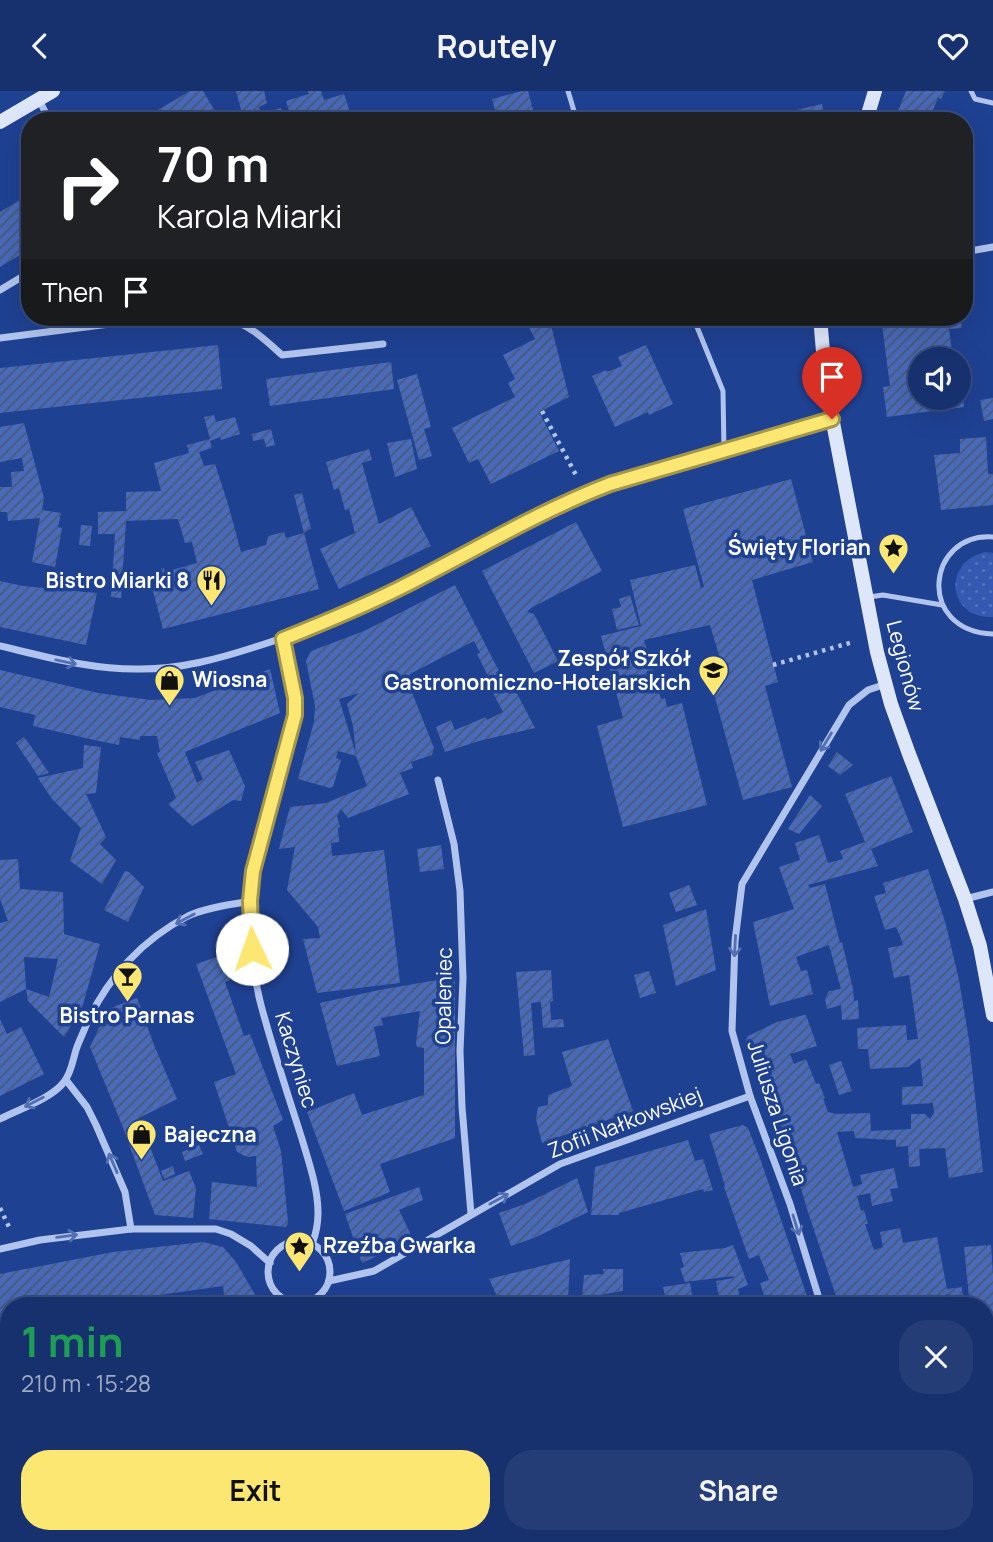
<!DOCTYPE html>
<html lang="en">
<head>
<meta charset="utf-8">
<style>
	:root { --surface:#17316e; --page:#243d76; --text:#f1f3f6; --muted:#9ea9c2; --line:#364c81; --accent:#fbe771 }
	body { margin:0; font-family:Manrope,sans-serif; background:var(--page); color:var(--text); height:100vh; display:flex; flex-direction:column; font-size:26px; white-space:nowrap }
	* { box-sizing:border-box; margin:0 }
	p { font-size:23px; color:var(--muted) }
	.icon { flex:none; width:38px; height:38px; fill:none; stroke:currentColor; stroke-width:2; stroke-linecap:round; stroke-linejoin:round }
	.map { position:relative; flex:1; overflow:hidden }
	.sheet { position:absolute; left:0px; top:1206px; width:994px; height:247px; display:flex; flex-direction:column; background:var(--surface); border-radius:28px 28px 0 0; box-shadow:0 7px 28px #0002,0 0 0 2px var(--line) }
	.sheet>* { flex:none }
	.top-card { position:absolute; left:21px; top:21px; width:952px; height:214px; border-radius:28px; box-shadow:0 7px 28px #0002,0 0 0 2px var(--line); background:#202124; color:#fff; overflow:hidden }
	.controls { position:absolute; left:908px; top:256px; display:grid; gap:14px }
	.controls a { display:grid; place-items:center; width:63px; height:63px; border-radius:50%; background:var(--surface); box-shadow:0 7px 28px #0002,0 0 0 2px var(--line); font-size:35px }
	.pin { position:absolute; display:grid; place-items:center; width:60px; height:60px; color:#fff; margin:-72px -30px; border-radius:50% 50% 50% 0; rotate:-45deg; box-shadow:0 0 7px #0007 }
	.pin .icon { rotate:45deg }
	.me { position:absolute; width:77px; margin:-38px; rotate:357deg; stroke-linejoin:round; filter:drop-shadow(0 0 5px #0008) }
	.turn { display:flex; align-items:center; gap:24px; height:147px; padding:0 21px; font-size:32px }
	.turn .icon { width:91px; height:91px; stroke-width:2.5 }
	.turn b { display:block; font-size:49px; line-height:60px }
	.then { display:flex; align-items:center; height:66px; padding:0 21px; background:#0003; gap:14px; font-size:26px }
	.round { display:grid; place-items:center; flex:none; width:74px; height:74px; border-radius:28px; background:var(--page) }
	.overview { display:flex; align-items:center; justify-content:space-between; height:119px; padding:0 21px }
	h1 { font-size:42px; font-weight:700; line-height:52px; color:#1e9e55 }
	.cta { display:flex; gap:14px; margin-top:auto; padding:14px 21px }
	.cta a { flex:1; height:80px; border-radius:28px; background:var(--accent); color:#111; font-size:28px; font-weight:700; line-height:80px; text-align:center }
	.cta a+a { background:var(--page); color:var(--text) }
	header { display:flex; justify-content:space-between; align-items:center; height:91px; padding:0 21px; background:var(--surface); font-size:32px; font-weight:700 }
	.map>svg:first-child { display:block }
</style>
</head>
<body>
<header><svg class="icon" aria-label="back" viewBox="0 0 24 24"><path d="M15 5l-7 7 7 7"/></svg>Routely<svg class="icon" aria-label="heart" viewBox="0 0 24 24"><path d="M12 20l-8-8c-3-5 5-10 8-4 3-6 11-1 8 4z"/></svg></header>
<div class="map">
<svg width="993" height="1451" viewBox="0 0 993 1451">
	<defs>
		<pattern id="grass-dots" width="8" height="8" patternUnits="userSpaceOnUse" patternTransform="scale(1.75)"><rect width="8" height="8" fill="#335ab0"/><path d="M2 2h.1M6 6h.1" fill="none" stroke="#5273bc" stroke-width="1.8" stroke-linecap="round"/></pattern>
		<pattern id="park-tufts" width="24" height="20" patternUnits="userSpaceOnUse" patternTransform="scale(1.75)"><rect width="24" height="20" fill="#335ab0"/><path d="M3 7l-1-3M5 7V3M7 7l1-3M15 17l-1-3M17 17v-4M19 17l1-3" fill="none" stroke="#5273bc"/></pattern>
		<pattern id="building-hatch" width="6" height="6" patternUnits="userSpaceOnUse" patternTransform="scale(1.75)"><rect width="6" height="6" fill="#486ab9"/><path d="M-1 1l2-2M0 6l6-6M5 7l2-2" fill="none" stroke="#4a5878"/></pattern>
	</defs>
	<rect width="100%" height="100%" fill="#1f4192"/>
	<g fill="url(#grass-dots)">
		<path d="M985,461L993,462V526C948,528 941,472 985,461Z"/>
		<polygon points="859,1444 933,1444 931,1451 861,1451"/>
	</g>
	<polygon fill="url(#park-tufts)" points="993,1381 993,1451 944,1451 947,1444 985,1444 985,1382"/>
	<g fill="url(#building-hatch)" fill-rule="evenodd">
		<polygon points="190,0 203,0 221,30 139,30"/>
		<polygon points="236,0 264,0 267,12 259,16 261,23 281,17 284,28 281,30 244,30"/>
		<polygon points="308,0 321,0 324,9 344,3 353,30 292,30 286,10 309,3"/>
		<polygon points="522,0 528,0 536,30 498,30 492,8"/>
		<polygon points="906,0 945,0 941,8 938,7 932,21 932,30 894,30 893,25 896,25"/>
		<polygon points="822,13 826,30 772,30 771,25"/>
		<polygon points="681,19 683,30 643,30 643,29"/>
		<polygon points="30,103 30,158 0,176 0,121"/>
		<polygon points="542,226 549,226 569,306 539,321 559,360 491,393 478,368 469,372 452,337 515,306 508,292 515,288 503,264 535,248 527,233"/>
		<polygon points="549,226 577,226 579,231 553,235"/>
		<polygon points="881,226 960,226 962,237 949,238 953,268 920,268 920,306 959,306 959,295 962,294 964,316 887,326 883,296 890,295"/>
		<polygon points="218,254 222,298 0,322 0,277"/>
		<polygon points="646,254 673,313 649,324 648,321 615,336 592,285 606,279 607,281 622,275 618,266"/>
		<polygon points="391,271 394,298 270,315 266,288"/>
		<polygon points="417,283 431,336 424,338 432,365 419,369 397,289"/>
		<polygon points="993,307 993,328 984,330 980,309"/>
		<polygon points="214,324 216,331 235,326 240,343 221,349 220,346 210,350 212,357 199,361 204,375 215,373 228,413 241,461 266,454 268,445 284,441 286,447 304,442 319,498 163,538 149,485 157,483 156,479 164,477 165,481 197,472 192,451 185,452 178,428 126,430 121,507 111,506 115,443 98,443 98,421 126,420 126,401 161,400 154,372 189,362 187,354 210,348 204,326"/>
		<polygon points="24,332 44,407 42,419 61,422 58,436 62,437 55,476 32,471 40,427 8,430 7,421 0,421 0,396 12,396 11,381 24,380 22,367 0,371 0,336"/>
		<polygon points="271,338 275,354 266,356 264,348 253,350 252,343"/>
		<polygon points="986,346 988,383 993,383 993,414 941,419 934,364 960,362 960,348"/>
		<polygon points="411,348 417,378 395,386 387,352"/>
		<polygon points="369,358 372,369 362,372 379,433 411,416 431,455 339,498 320,458 355,442 349,418 345,419 339,397 334,399 326,371"/>
		<polygon points="791,388 813,471 752,489 778,591 765,595 792,696 743,709 708,581 723,578 710,534 644,549 661,608 665,607 667,616 682,612 707,714 623,736 597,635 623,627 601,545 641,535 630,489 695,474 701,497 704,496 683,418"/>
		<polygon points="302,402 311,437 304,442 294,404"/>
		<polygon points="576,431 602,480 531,517 527,521 534,523 558,570 534,582 482,480"/>
		<polygon points="81,434 92,435 90,455 79,454"/>
		<polygon points="0,490 23,495 97,502 86,554 0,536"/>
		<path d="M455,494L507,596L512,593L535,637L479,650L445,661L436,636L451,629L455,639L486,626L487,629L503,621L493,602L496,601L477,563L480,562L474,550L410,583L409,594L434,657L432,664L411,671L413,677L400,682L409,703L348,727L341,718L337,725L340,736L338,737L339,751L331,752L332,765L384,759L400,892L317,902L303,848L320,847L318,836L287,799L295,756L279,758L290,716L326,712L367,695L356,665L338,660L336,667L341,669L333,696L330,697L298,688L314,631L315,615L306,570L311,560L364,540ZM359,602L347,613L353,635L356,663L339,608Z"/>
		<polygon points="630,504 639,534 617,539 612,518 621,516 619,508"/>
		<polygon points="270,578 280,622 185,661 197,692 203,688 195,671 229,659 245,695 241,710 233,709 192,735 168,713 176,707 157,662 160,661 157,645 140,645 140,649 120,646 119,654 94,649 33,635 35,624 0,616 0,579 98,602 151,609 195,607"/>
		<polygon points="24,646 30,654 49,682 38,685 16,652"/>
		<polygon points="84,654 101,656 96,702 86,703 106,746 100,753 116,769 102,793 70,770 81,737 52,708 38,687 83,677"/>
		<polygon points="837,661 853,674 840,684 828,675"/>
		<polygon points="891,685 913,741 871,758 878,775 808,794 810,797 825,793 840,852 842,851 853,898 854,910 858,909 859,928 842,929 841,914 827,918 825,908 829,900 841,898 829,854 796,866 801,880 807,879 813,903 770,915 753,831 794,818 779,776 800,769 795,752 819,744 828,772 843,768 840,760 865,751 845,703"/>
		<polygon points="810,704 822,715 799,743 788,738"/>
		<polygon points="441,754 444,778 420,781 417,758"/>
		<polygon points="18,768 20,798 63,801 64,843 100,853 82,917 64,946 28,910 26,898 49,906 58,868 24,866 26,898 0,911 0,832 8,830 0,808 0,769"/>
		<polygon points="928,778 946,834 959,889 969,949 983,1081 949,1087 945,1057 919,1058 920,1075 909,1076 908,1055 896,1056 896,1049 855,1047 854,1040 837,1041 853,1096 862,1093 860,1084 894,1077 898,1097 890,1098 893,1110 872,1115 870,1102 857,1105 861,1120 864,1119 868,1133 865,1133 874,1159 883,1156 880,1141 900,1137 903,1152 937,1146 947,1198 962,1196 963,1207 969,1206 964,1156 991,1154 993,1184 993,1223 985,1223 985,1214 954,1214 954,1207 948,1203 911,1214 839,1214 807,1118 787,1049 760,988 746,949 748,945 777,931 804,924 806,924 817,955 790,963 794,973 806,968 816,993 819,992 825,1007 823,1007 828,1021 836,1023 870,1022 871,1040 911,1038 911,1023 925,1023 930,1028 934,1022 933,1012 902,1014 902,996 923,995 920,967 908,976 870,978 868,958 858,958 857,937 906,934 907,949 918,948 909,884 894,887 888,857 903,854 900,845 896,836 885,839 874,805 886,802 883,792"/>
		<polygon points="125,780 129,781 144,796 128,831 104,819"/>
		<polygon points="689,794 697,814 676,821 669,802"/>
		<polygon points="706,818 716,879 676,895 663,834"/>
		<polygon points="217,866 224,870 230,889 225,891 244,945 250,943 283,1029 273,1035 281,1060 288,1131 286,1136 209,1128 212,1091 257,1096 256,1065 247,1066 237,1061 214,991 236,983 196,873"/>
		<polygon points="551,879 553,910 550,911 551,929 563,928 564,936 543,937 541,911 531,912 535,964 524,965 516,881"/>
		<polygon points="649,880 656,902 640,907 634,884"/>
		<polygon points="455,886 455,1047 380,1073 390,1101 344,1120 307,1021 354,1002 362,1024 424,1004 424,957 417,956 416,952 420,920 381,927 383,934 374,936 380,965 337,975 320,912 379,899"/>
		<polygon points="137,907 154,954 177,1008 139,1027 163,1090 189,1080 196,1097 193,1127 155,1124 122,1034 90,956 108,918"/>
		<polygon points="0,928 7,943 21,936 44,983 0,1005"/>
		<polygon points="608,948 633,1020 542,1052 536,1028 538,1016 548,1014 548,1004 572,995 562,961"/>
		<polygon points="841,970 852,1000 839,1004 829,974"/>
		<polygon points="743,1034 748,1037 761,1070 810,1214 767,1214 760,1192 769,1189 759,1164 749,1168 724,1096 725,1095 709,1043"/>
		<polygon points="688,1049 695,1070 703,1068 713,1099 704,1101 703,1098 619,1122 619,1124 591,1124 595,1076"/>
		<polygon points="199,1054 203,1063 185,1070 182,1061"/>
		<polygon points="173,1075 175,1083 164,1088 161,1080"/>
		<polygon points="577,1087 588,1121 534,1147 511,1155 499,1122 525,1113"/>
		<polygon points="419,1096 423,1109 399,1119 413,1148 362,1172 345,1123"/>
		<polygon points="203,1151 223,1156 236,1171 261,1214 220,1214 218,1205 224,1204 223,1195 138,1207 139,1214 9,1214 9,1327 0,1329 0,1183 113,1161"/>
		<polygon points="733,1154 748,1194 738,1198 741,1210 720,1212 716,1190 734,1187 733,1185 685,1191 680,1177 684,1176 680,1162 725,1157"/>
		<polygon points="570,1168 568,1209 542,1214 501,1214 489,1188"/>
		<polygon points="603,1178 623,1178 623,1200 582,1207 584,1184 604,1183"/>
		<polygon points="690,1192 694,1214 667,1214 663,1196"/>
		<polygon points="985,1245 993,1246 993,1330 985,1330"/>
		<polygon points="9,1365 9,1416 0,1420 0,1369"/>
		<polygon points="9,1441 9,1444 31,1444 33,1451 0,1451 0,1444"/>
		<polygon points="47,1444 124,1444 126,1451 49,1451"/>
		<polygon points="177,1444 195,1444 197,1449 209,1444 233,1444 236,1451 180,1451"/>
		<polygon points="303,1444 307,1451 288,1451 293,1447"/>
		<polygon points="335,1444 389,1444 393,1451 323,1451"/>
		<polygon points="668,1444 687,1444 689,1451 644,1451"/>
		<polygon points="792,1444 835,1444 837,1451 794,1451"/>
	</g>
	<g fill="none" stroke-linecap="round" stroke-linejoin="round">
		<g stroke="#b1c4ee" stroke-width="4.5" stroke-dasharray="3.5 5" stroke-linecap="butt">
			<polyline points="542,320 577,386"/>
			<polyline points="773,574 853,551"/>
			<polyline points="0,1117 10,1138"/>
		</g>
		<g stroke="#b1c4ee" stroke-width="5">
			<polyline points="568,0 577,30"/>
			<polyline points="971,0 975,8 993,12"/>
			<polyline points="693,226 723,300 724,360"/>
			<path d="M993,446C927,441 915,540 993,543"/>
			<polyline points="869,506 883,504 942,514"/>
		</g>
		<g stroke="#b1c4ee" stroke-width="7">
			<polyline points="39,9 50,30"/>
			<polyline points="964,161 993,156"/>
			<polyline points="0,199 30,181"/>
			<path d="M224,226C251,235 262,246 282,264L383,253"/>
			<polyline points="0,247 164,226"/>
			<path d="M283,548C289,573 295,598 295,624L253,780C247,824 250,871 261,914C273,959 288,1004 302,1048C309,1072 318,1097 318,1122C318,1133 316,1143 312,1153"/>
			<path d="M0,555C47,566 93,579 141,578C181,578 218,568 255,556C369,521 469,456 577,406L610,393L832,328"/>
			<polyline points="438,689 454,753 460,800 463,887 460,960 462,1016 471,1123"/>
			<polyline points="965,808 993,801"/>
			<polyline points="66,989 87,1016 96,1034 125,1101 131,1138"/>
			<path d="M0,1028C19,1018 51,1008 64,991C72,981 73,967 77,956C80,948 84,940 87,932C108,886 143,848 188,825C207,816 230,814 250,810"/>
			<circle cx="299" cy="1181" r="31"/>
			<polyline points="0,1158 40,1149 131,1138 216,1138 231,1143 251,1155 270,1172"/>
			<polyline points="329,1190 374,1180 560,1073 750,1005"/>
			<polyline points="821,1214 790,1113 750,1005 732,940 735,850 742,793 849,614 868,599 886,593"/>
			<polyline points="985,1359 993,1358"/>
			<polyline points="0,1431 9,1428"/>
			<polyline points="413,1444 417,1451"/>
			<polyline points="477,1451 491,1444"/>
		</g>
		<g stroke="#dee6fa" stroke-width="14">
			<polyline points="866,30 875,0"/>
			<polyline points="0,31 53,0"/>
			<polyline points="820,226 826,295 877,561 891,613 909,663 965,808 980,855 993,924"/>
			<polyline points="985,1394 993,1380"/>
			<polyline points="958,1451 961,1444"/>
		</g>
	</g>
	<defs><path id="oneway-shaft" d="M-6 0H5M1.5-3L5.5 0L1.5 3" fill="none" stroke-width="1.6" stroke-linecap="round" stroke-linejoin="round" transform="scale(1.75)"/></defs>
	<g stroke="#526fb2">
		<use href="#oneway-shaft" transform="translate(66 571) rotate(12)"/>
		<use href="#oneway-shaft" transform="translate(826 651) rotate(121)"/>
		<use href="#oneway-shaft" transform="translate(185 828) rotate(152)"/>
		<use href="#oneway-shaft" transform="translate(735 855) rotate(93)"/>
		<use href="#oneway-shaft" transform="translate(34 1011) rotate(153)"/>
		<use href="#oneway-shaft" transform="translate(113 1072) rotate(-113)"/>
		<use href="#oneway-shaft" transform="translate(499 1108) rotate(-29)"/>
		<use href="#oneway-shaft" transform="translate(796 1134) rotate(73)"/>
		<use href="#oneway-shaft" transform="translate(67 1145) rotate(-8)"/>
	</g>
	<g fill="none" stroke-linecap="round" stroke-linejoin="round">
		<defs>
			<path id="route" d="M252,858L250,810L253,780L295,624V607L283,548C323,532 362,516 400,497C470,462 537,421 610,393L832,328"/>
		</defs>
		<use href="#route" stroke="#a39649" stroke-width="18"/>
		<use href="#route" stroke="#fbe771" stroke-width="12"/>
	</g>
	<defs>
		<symbol id="sight-pin" viewBox="-11 -11 22 30"><path d="M0 17L-7.5 6A9.5 9.5 0 1 1 7.5 6Z" fill="#fbe771" stroke="#1f4192"/><path d="M0-6L1.8-2.2L6-1.7L2.9 1.2L3.7 5.4L0 3.3L-3.7 5.4L-2.9 1.2L-6-1.7L-1.8-2.2Z" fill="#111"/></symbol>
		<symbol id="restaurant-pin" viewBox="-11 -11 22 30"><path d="M0 17L-7.5 6A9.5 9.5 0 1 1 7.5 6Z" fill="#fbe771" stroke="#1f4192"/><path d="M-5-6h1v4h1v-4h1v4h1v-4h1v5L-1.5 .5V6h-2V.5L-5-1ZM5-6V6H3V1.5H1.5Q1.5-4 5-6Z" fill="#111"/></symbol>
		<symbol id="school-pin" viewBox="-11 -11 22 30"><path d="M0 17L-7.5 6A9.5 9.5 0 1 1 7.5 6Z" fill="#fbe771" stroke="#1f4192"/><path d="M0-5L7-2L0 1L-7-2ZM-4 1L0 2.5L4 1V4Q0 6-4 4Z" fill="#111"/></symbol>
		<symbol id="shop-pin" viewBox="-11 -11 22 30"><path d="M0 17L-7.5 6A9.5 9.5 0 1 1 7.5 6Z" fill="#fbe771" stroke="#1f4192"/><path d="M-5-2.5h2.3a2.7 3.5 0 0 1 5.4 0H5L5.5 6h-11ZM-1.5-2.5h3a1.5 2.3 0 0 0-3 0Z" fill="#111"/></symbol>
		<symbol id="bar-pin" viewBox="-11 -11 22 30"><path d="M0 17L-7.5 6A9.5 9.5 0 1 1 7.5 6Z" fill="#fbe771" stroke="#1f4192"/><path d="M-6-5H6L.8 .8V4.5H3.5V6h-7V4.5H-.8V.8Z" fill="#111"/></symbol>
	</defs>
	<g fill-rule="evenodd">
		<use href="#sight-pin" x="876" y="440" width="35" height="47"/>
		<use href="#restaurant-pin" x="194" y="472" width="35" height="47"/>
		<use href="#school-pin" x="696" y="562" width="35" height="47"/>
		<use href="#shop-pin" x="152" y="572" width="35" height="47"/>
		<use href="#bar-pin" x="110" y="868" width="35" height="47"/>
		<use href="#shop-pin" x="124" y="1026" width="35" height="47"/>
		<use href="#sight-pin" x="282" y="1138" width="35" height="47"/>
	</g>
	<g text-anchor="middle" stroke-width="7" stroke-linejoin="round" paint-order="stroke">
		<g font-size="21" font-weight="bold" fill="#fff" stroke="#1f4192" text-anchor="end">
			<text x="871" y="464">Święty Florian</text>
			<text x="189" y="497">Bistro Miarki 8</text>
			<text x="691" y="575">Zespół Szkół<tspan x="691" dy="24">Gastronomiczno-Hotelarskich</tspan></text>
			<text x="192" y="596" text-anchor="start">Wiosna</text>
			<text x="127" y="932" text-anchor="middle">Bistro Parnas</text>
			<text x="164" y="1051" text-anchor="start">Bajeczna</text>
			<text x="323" y="1162" text-anchor="start">Rzeźba Gwarka</text>
		</g>
		<g font-size="21" fill="#fff" stroke="#1f4192">
			<text transform="translate(905 575) rotate(75)" y="7">Legionów</text>
			<text transform="translate(444 905) rotate(-89)" y="7">Opaleniec</text>
			<text transform="translate(296 969) rotate(73)" y="7">Kaczyniec</text>
			<text transform="translate(777 1022) rotate(72)" y="7">Juliusza Ligonia</text>
			<text transform="translate(625 1032) rotate(-21)" y="7">Zofii Nałkowskiej</text>
		</g>
	</g>
</svg>
<div class="controls">
<a><svg class="icon" aria-label="sound" viewBox="0 0 24 24"><path d="M4 9h4l5-4v14l-5-4H4zM17 9q2 3 0 6"/></svg></a>
</div>
<div class="pin" style="left:832px;top:328px;background:#d93025"><svg class="icon" aria-label="arrive" viewBox="0 0 24 24"><path d="M6 21V4h12l-3 4 3 4H6"/></svg></div>
<svg class="me" style="left:252px;top:858px" viewBox="-20 -20 40 40"><circle r="19" fill="#fff"/><path d="M0-13L10 11 0 6-10 11z" fill="#fbe771"/></svg>
<div class="top-card">
<div class="turn"><svg class="icon" aria-label="right" viewBox="0 0 24 24"><path d="M7 20v-9h11M14 6l5 5-5 5"/></svg><div><b>70 m</b>Karola Miarki</div></div>
<div class="then">Then<svg class="icon" aria-label="arrive" viewBox="0 0 24 24"><path d="M6 21V4h12l-3 4 3 4H6"/></svg></div>
</div>
<section class="sheet">
<div class="overview"><div><h1>1 min</h1><p>210 m · 15:28</p></div><a class="round"><svg class="icon" aria-label="close" viewBox="0 0 24 24"><path d="M6 6l12 12M18 6L6 18"/></svg></a></div>
<div class="cta"><a>Exit</a><a>Share</a></div>
</section>
</div>
</body>
</html>
